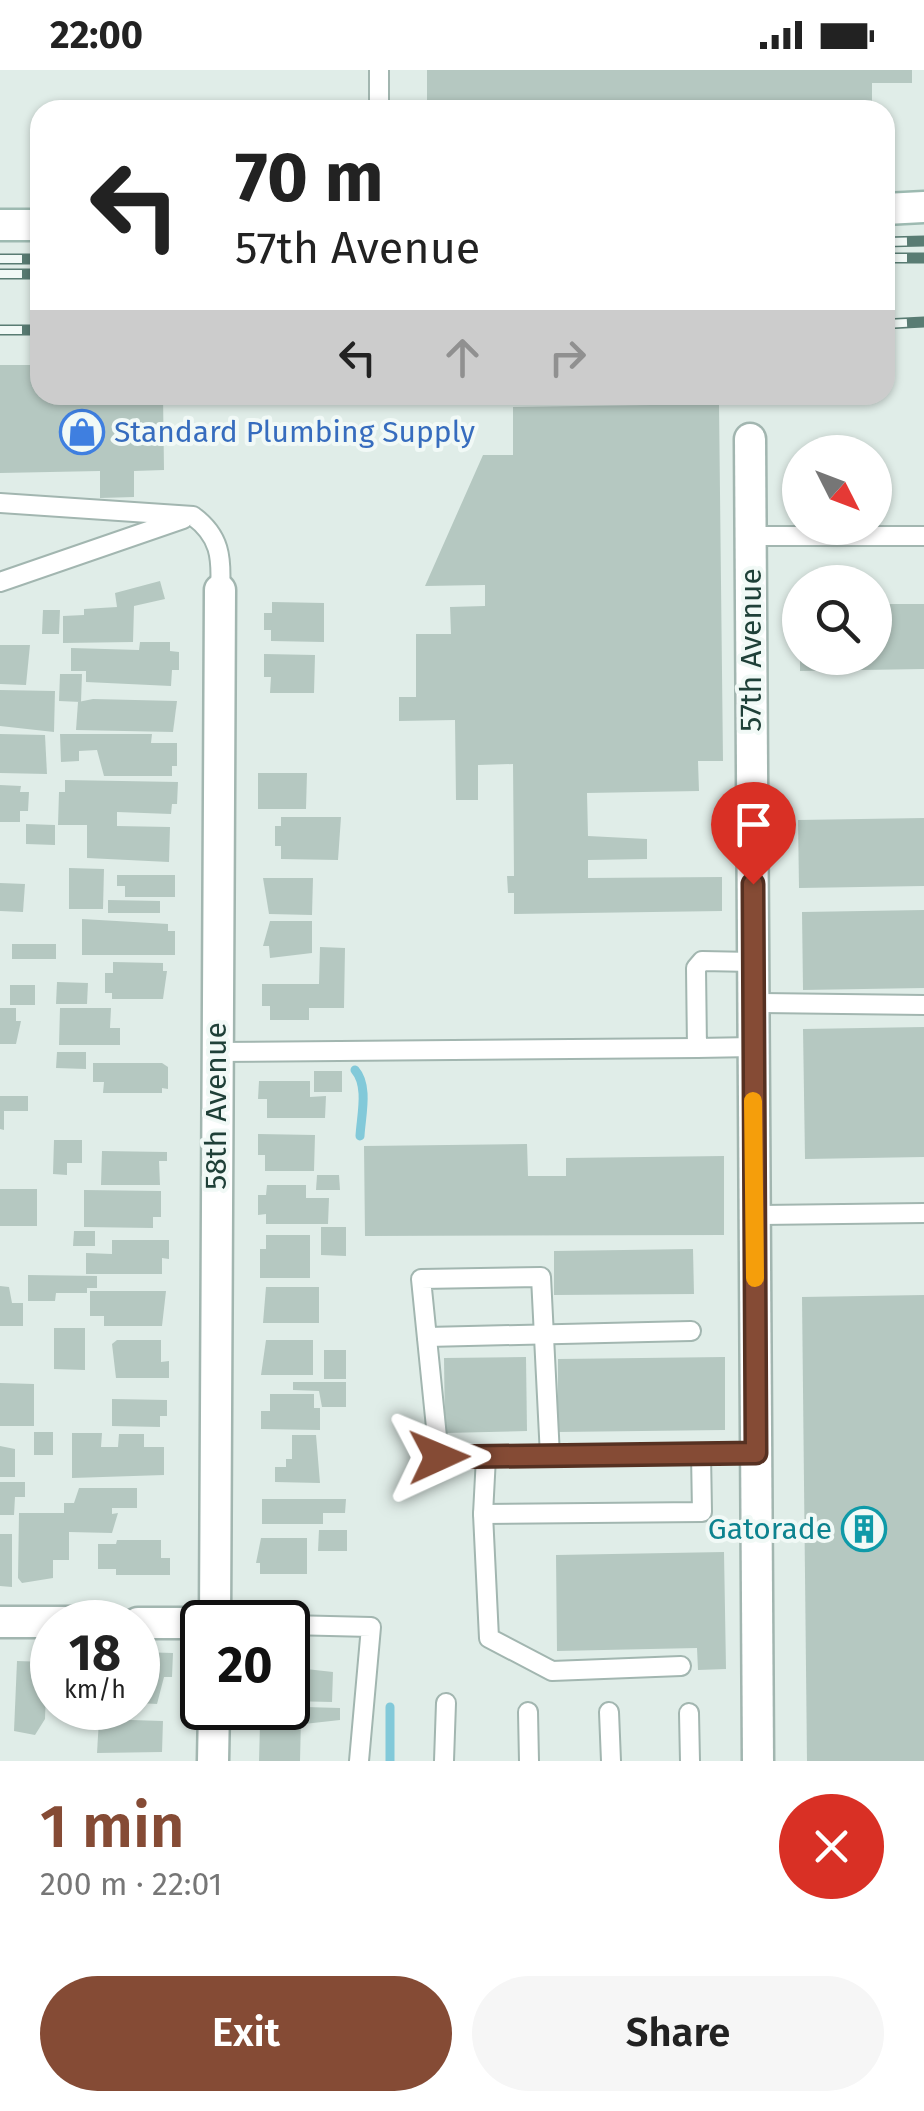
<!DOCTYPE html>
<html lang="en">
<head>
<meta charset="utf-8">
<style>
	:root { --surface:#fff; --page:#f6f6f6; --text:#222; --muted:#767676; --accent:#854b35 }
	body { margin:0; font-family:"Fira Sans",sans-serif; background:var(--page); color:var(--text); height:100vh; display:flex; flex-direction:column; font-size:38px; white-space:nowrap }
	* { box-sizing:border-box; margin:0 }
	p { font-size:32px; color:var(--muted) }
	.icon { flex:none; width:55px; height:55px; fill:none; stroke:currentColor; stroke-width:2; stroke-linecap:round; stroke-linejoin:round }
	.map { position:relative; height:1691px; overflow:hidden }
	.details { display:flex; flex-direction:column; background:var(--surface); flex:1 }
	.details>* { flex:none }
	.hud { position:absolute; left:30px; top:30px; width:865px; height:305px; border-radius:30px; box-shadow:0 2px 8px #0004; background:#fff; color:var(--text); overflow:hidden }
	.needle { width:65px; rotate:132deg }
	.buttons { position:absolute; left:782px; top:365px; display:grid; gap:20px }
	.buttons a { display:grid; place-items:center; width:110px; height:110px; border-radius:50%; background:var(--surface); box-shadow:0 2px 8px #0004; font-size:50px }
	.speed { position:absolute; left:30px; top:1530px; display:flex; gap:20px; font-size:50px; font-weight:700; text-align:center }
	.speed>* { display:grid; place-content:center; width:130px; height:130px; border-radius:50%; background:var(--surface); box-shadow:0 2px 8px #0004; line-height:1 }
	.speed small { font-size:25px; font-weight:400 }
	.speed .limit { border:5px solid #111; border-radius:15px; background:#fff; color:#111 }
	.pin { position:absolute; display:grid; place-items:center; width:85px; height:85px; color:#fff; margin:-102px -42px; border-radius:50% 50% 50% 0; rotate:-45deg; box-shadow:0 0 10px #0007 }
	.pin .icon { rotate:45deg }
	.me { position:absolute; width:110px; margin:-55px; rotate:89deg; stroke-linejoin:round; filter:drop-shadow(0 0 8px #0008) }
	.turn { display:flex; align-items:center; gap:35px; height:210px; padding:0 40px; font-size:45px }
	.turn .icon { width:130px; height:130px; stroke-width:2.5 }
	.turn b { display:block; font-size:70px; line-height:85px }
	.lanes { display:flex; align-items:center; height:95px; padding:0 40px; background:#0003; justify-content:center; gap:50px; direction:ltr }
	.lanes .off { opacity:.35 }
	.round { display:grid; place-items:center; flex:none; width:105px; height:105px; border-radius:52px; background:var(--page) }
	.head { display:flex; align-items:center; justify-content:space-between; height:170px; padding:0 40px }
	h1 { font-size:60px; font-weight:600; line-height:75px; color:var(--accent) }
	.cta { display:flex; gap:20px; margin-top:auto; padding:20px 40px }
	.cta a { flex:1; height:115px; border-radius:60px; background:var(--accent); color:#fff; font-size:40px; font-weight:600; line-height:115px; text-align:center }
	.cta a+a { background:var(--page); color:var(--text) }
	.status { display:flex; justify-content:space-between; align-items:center; height:70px; padding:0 50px; background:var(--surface); direction:ltr }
	.status svg { height:28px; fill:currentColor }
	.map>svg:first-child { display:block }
</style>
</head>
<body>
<div class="status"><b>22:00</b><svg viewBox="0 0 49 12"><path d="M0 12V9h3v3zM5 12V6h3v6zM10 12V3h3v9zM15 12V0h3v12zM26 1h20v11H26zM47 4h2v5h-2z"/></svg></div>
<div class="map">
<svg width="924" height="1691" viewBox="0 0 924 1691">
	<rect width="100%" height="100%" fill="#e0ede8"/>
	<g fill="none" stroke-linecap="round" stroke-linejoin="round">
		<g stroke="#82c9d9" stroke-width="9">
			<path d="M355,1000C369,1016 361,1046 360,1066"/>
			<polyline points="390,1691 390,1637"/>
		</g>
	</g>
	<g fill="#b5c8c1">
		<polygon points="427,0 912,0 912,13 872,13 872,40 427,40"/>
		<polygon points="0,295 40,295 40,325 163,325 164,400 134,401 134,427 100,428 100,401 0,403"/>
		<polygon points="719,334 723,691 698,691 699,721 587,723 588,766 647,769 647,789 588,790 588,808 722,807 722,841 514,844 514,823 508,823 507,806 514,806 513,694 478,695 478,730 456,730 455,650 399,651 399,627 416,627 416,564 451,564 450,537 485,536 485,515 425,516 483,385 513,385 513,337"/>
		<polygon points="160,511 165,529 134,536 133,572 63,573 63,546 84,545 84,539 117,537 115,523"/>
		<polygon points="272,532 324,533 324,572 271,571 271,560 264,560 264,543 272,543"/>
		<polygon points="875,534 924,534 924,599 800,601 800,588 875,588"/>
		<polygon points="43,540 60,540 59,564 42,564"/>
		<polygon points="140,572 170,572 170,581 179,582 179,600 172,600 171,616 86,612 86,601 71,601 71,578 139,580"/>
		<polygon points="0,575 30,575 26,615 0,614"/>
		<polygon points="264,584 315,585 314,623 270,623 271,607 264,607"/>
		<polygon points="60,604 82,604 81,632 59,631"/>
		<polygon points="0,620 55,621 54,662 0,656"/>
		<polygon points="93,629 177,631 173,662 76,660 78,632"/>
		<polygon points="0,664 45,665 47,704 0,703"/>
		<polygon points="60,664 152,664 151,673 177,673 177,696 172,696 172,706 104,706 97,680 79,681 79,691 61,692"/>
		<polygon points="258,703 307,703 306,739 258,739"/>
		<polygon points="65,710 178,712 177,734 172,734 171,744 117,742 117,756 170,757 169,792 87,788 87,755 58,755 59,722 65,722"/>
		<polygon points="0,715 21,716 20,722 29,722 28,741 20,741 20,752 0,752"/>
		<polygon points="281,747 341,747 338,790 281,789 281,776 275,776 275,756 281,756"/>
		<polygon points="924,748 924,816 799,818 798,750"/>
		<polygon points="26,754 55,755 55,775 26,774"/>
		<polygon points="69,798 104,799 103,839 69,839"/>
		<polygon points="117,805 175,805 175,827 125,827 125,816 117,816"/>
		<polygon points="263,808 313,808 312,845 269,844"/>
		<polygon points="0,813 25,814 23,842 0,841"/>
		<polygon points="108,830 160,831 160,843 108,843"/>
		<polygon points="924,840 924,918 803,920 802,842"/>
		<polygon points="82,849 168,854 168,861 175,861 175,885 82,885"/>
		<polygon points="270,851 312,851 312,883 270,888 269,876 263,876"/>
		<rect x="12" y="874" width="44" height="15"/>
		<polygon points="320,877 345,878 344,938 309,938 309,950 270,950 270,936 262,936 262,914 319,914"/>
		<polygon points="113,892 163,893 163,901 167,901 163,929 112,929 112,923 105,923 105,903 113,903"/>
		<polygon points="57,912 88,913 87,934 56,934"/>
		<rect x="10" y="915" width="25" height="20"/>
		<polygon points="0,938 16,938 16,951 21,951 16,974 0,974"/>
		<polygon points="60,938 111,938 110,958 120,958 120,975 59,975"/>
		<polygon points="924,957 924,1087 805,1089 803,959"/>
		<polygon points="57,982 86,982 86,999 56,998"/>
		<polygon points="93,993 162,993 168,997 168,1019 162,1018 162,1023 103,1023 104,1012 93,1012"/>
		<rect x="314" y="1001" width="28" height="21"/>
		<polygon points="259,1011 310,1011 310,1027 326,1026 325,1048 267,1048 267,1029 258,1029"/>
		<polygon points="0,1026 28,1026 28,1041 4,1041 4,1060 0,1059"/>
		<polygon points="258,1064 315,1065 314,1101 265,1101 265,1085 258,1085"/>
		<polygon points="54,1070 82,1070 82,1093 67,1093 67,1105 53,1104"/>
		<polygon points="527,1074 528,1106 566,1106 566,1088 724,1086 724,1165 365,1166 364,1076"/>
		<polygon points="102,1081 167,1082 167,1091 159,1091 160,1115 101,1115"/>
		<polygon points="317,1105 339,1105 340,1120 316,1120"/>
		<polygon points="267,1115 306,1115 306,1128 329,1128 328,1154 266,1154 266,1144 258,1145 258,1125 266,1125"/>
		<rect x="0" y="1119" width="37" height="37"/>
		<polygon points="84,1120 161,1121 161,1147 153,1147 153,1158 84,1157"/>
		<polygon points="321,1157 346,1157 346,1186 321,1185"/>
		<polygon points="74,1161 95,1161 95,1176 73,1176"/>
		<polygon points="266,1165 310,1165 310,1208 260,1208 260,1179 266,1179"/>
		<polygon points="112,1170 169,1170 169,1189 162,1188 162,1204 86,1204 86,1183 112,1184"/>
		<polygon points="693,1179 694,1224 554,1225 554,1181"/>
		<polygon points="28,1205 97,1206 97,1218 87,1218 87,1223 56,1223 55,1231 28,1231"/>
		<polygon points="0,1216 9,1217 12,1233 23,1233 23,1256 0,1256"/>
		<polygon points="266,1217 319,1217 319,1253 263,1253"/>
		<polygon points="90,1221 166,1221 162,1256 104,1256 104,1246 90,1246"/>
		<polygon points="924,1225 924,1691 807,1691 802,1227"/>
		<polygon points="54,1258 85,1258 85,1300 54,1299"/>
		<polygon points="117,1270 161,1270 161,1292 169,1291 169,1308 116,1308 112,1274"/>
		<polygon points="266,1270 313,1270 313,1305 261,1305"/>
		<rect x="324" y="1280" width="22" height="29"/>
		<polygon points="526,1287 527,1361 445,1363 444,1288"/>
		<polygon points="725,1287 725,1360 558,1362 558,1289"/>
		<polygon points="293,1312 346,1312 346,1337 322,1337 319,1321 293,1320"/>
		<polygon points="0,1313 34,1314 34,1356 0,1356"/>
		<polygon points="270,1324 314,1324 314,1338 320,1338 320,1360 261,1359 261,1341 270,1341"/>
		<polygon points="112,1329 167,1330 167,1346 160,1346 160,1357 112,1356"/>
		<rect x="34" y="1362" width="19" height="23"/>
		<polygon points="72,1363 102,1363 101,1377 118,1377 119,1364 144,1364 144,1377 164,1377 164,1405 72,1408"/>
		<polygon points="292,1365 316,1365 320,1413 275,1412 275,1397 286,1397 286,1389 292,1389"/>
		<polygon points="0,1376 15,1379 15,1407 0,1407"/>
		<polygon points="0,1412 25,1412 25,1427 15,1427 14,1445 0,1445"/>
		<polygon points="79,1418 137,1418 137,1438 112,1438 112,1444 118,1443 112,1463 69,1462 69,1490 53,1490 53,1508 22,1513 18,1508 19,1443 64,1443 64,1433 74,1433"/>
		<polygon points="262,1429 346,1429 345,1443 323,1443 323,1454 262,1454"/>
		<polygon points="319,1460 347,1460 347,1481 318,1481"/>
		<polygon points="0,1464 12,1464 12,1517 0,1516"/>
		<polygon points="261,1468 307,1468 307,1504 260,1504 260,1493 256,1493"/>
		<polygon points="117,1470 161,1470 161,1488 170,1488 170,1505 116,1505 116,1499 98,1499 98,1474 116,1474"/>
		<polygon points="724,1482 726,1599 698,1600 697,1578 557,1581 556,1485"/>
		<polygon points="138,1582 173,1583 172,1607 164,1607 157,1634 138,1633"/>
		<polygon points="17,1591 47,1592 45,1649 35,1665 14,1661"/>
		<polygon points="288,1597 333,1602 332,1632 288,1631"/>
		<polygon points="305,1637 340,1638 340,1650 304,1654"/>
		<polygon points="276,1648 301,1649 300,1691 259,1691 260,1654 275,1655"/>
		<polygon points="99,1649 163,1651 162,1682 97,1683"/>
	</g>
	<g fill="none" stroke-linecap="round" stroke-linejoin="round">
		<defs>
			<g id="lane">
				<polyline points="379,0 379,40"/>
				<path d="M0,433L193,446C220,466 222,487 220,520"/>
				<polyline points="751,466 924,466"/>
				<polyline points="0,512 183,449"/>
				<polyline points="754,933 924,935"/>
				<polyline points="753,977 697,978 696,898 702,891 753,892"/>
				<polyline points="216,982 697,978"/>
				<polyline points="755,1145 924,1143"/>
				<polyline points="427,1267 691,1261"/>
				<polyline points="550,1386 541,1207 421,1209 439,1387 756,1383"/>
				<polyline points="486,1387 483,1444 489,1568 552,1601 681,1596"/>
				<polyline points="483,1444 702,1442 701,1384"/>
				<polyline points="288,1555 371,1557 359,1691"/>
				<polyline points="528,1642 529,1691"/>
				<polyline points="609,1642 611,1691"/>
				<polyline points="689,1643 690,1691"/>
				<polyline points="444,1691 446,1633"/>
			</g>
			<g id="street">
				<polyline points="750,369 758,1691"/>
				<polyline points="0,1552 94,1552"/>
				<polyline points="215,1552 220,520"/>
				<polyline points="138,1553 202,1553"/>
				<polyline points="213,1691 214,1638"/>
			</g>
			<g id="secondary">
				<polyline points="885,139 924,137"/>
				<polyline points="0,155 40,155"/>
			</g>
		</defs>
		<use href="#lane" stroke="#a2b6b0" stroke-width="22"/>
		<use href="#street" stroke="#a2b6b0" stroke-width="35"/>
		<use href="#secondary" stroke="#9dbab1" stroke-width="35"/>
		<use href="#lane" stroke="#fff" stroke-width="18"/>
		<use href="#street" stroke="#fff" stroke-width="30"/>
		<use href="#secondary" stroke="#fff" stroke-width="30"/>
		<defs>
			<g id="rail">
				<polyline points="885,172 924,171"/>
				<polyline points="885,188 924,188"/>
				<polyline points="0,189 40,189"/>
				<polyline points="0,204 40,204"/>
				<polyline points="885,254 924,252"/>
				<polyline points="0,260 40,260"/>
			</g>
		</defs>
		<use href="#rail" stroke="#597c73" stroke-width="11"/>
		<use href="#rail" stroke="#f1f9f6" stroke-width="8" stroke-dasharray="22" stroke-linecap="butt"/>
	</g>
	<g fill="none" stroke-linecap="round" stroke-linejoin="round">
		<defs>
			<polyline id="route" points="439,1387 756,1383 753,814"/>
		</defs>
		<use href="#route" stroke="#563122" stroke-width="25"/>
		<use href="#route" stroke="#854b35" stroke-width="18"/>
		<polyline stroke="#f59e0b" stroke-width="18" points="753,1031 755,1208"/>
	</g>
	<defs>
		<symbol id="shop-ring" viewBox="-11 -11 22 22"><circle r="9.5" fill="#f1f9f6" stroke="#3f7fe0" stroke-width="1.5"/><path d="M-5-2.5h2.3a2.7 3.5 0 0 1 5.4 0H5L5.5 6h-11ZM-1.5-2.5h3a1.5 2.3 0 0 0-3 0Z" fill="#3f7fe0"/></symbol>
		<symbol id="building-ring" viewBox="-11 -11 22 22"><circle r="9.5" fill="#f1f9f6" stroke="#0f9aa8" stroke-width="1.5"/><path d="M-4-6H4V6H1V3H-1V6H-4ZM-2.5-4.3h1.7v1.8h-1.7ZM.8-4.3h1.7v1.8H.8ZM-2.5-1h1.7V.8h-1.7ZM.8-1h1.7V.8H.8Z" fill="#0f9aa8"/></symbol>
	</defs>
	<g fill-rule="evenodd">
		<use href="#shop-ring" x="57" y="337" width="50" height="50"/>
		<use href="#building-ring" x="839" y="1434" width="50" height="50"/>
	</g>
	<g text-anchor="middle" stroke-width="8" stroke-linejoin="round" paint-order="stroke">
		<g font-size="30" fill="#366cbe" stroke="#f1f9f6" text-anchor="start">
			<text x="114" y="372">Standard Plumbing Supply</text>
		</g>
		<g font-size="30" fill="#1f4038" stroke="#f1f9f6">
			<text transform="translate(751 580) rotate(-90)" y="10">57th Avenue</text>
			<text transform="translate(216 1036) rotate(-90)" y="10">58th Avenue</text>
		</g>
		<g font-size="30" fill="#0d838f" stroke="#f1f9f6" text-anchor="end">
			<text x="832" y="1469">Gatorade</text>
		</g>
	</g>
</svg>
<div class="buttons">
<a><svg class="needle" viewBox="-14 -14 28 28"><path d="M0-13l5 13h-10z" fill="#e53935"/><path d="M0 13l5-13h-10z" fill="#767676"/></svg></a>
<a><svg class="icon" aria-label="search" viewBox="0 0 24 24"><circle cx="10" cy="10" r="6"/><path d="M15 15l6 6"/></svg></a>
</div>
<div class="speed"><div>18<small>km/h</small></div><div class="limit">20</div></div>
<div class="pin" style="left:753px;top:814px;background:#d93025"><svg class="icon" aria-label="arrive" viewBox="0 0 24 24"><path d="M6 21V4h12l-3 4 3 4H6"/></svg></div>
<svg class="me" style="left:439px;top:1387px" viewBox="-20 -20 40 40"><path d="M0-17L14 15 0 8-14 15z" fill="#854b35" stroke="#fff" stroke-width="4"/></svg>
<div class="hud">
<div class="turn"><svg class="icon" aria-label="left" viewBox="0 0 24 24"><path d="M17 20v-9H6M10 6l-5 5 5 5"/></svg><div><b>70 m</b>57th Avenue</div></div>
<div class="lanes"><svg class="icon" aria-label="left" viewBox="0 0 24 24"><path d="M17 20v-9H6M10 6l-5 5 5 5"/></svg><svg class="icon off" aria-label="ahead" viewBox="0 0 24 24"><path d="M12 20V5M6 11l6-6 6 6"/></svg><svg class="icon off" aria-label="right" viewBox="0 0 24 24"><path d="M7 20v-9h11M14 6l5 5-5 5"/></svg></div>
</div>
</div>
<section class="details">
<div class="head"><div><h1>1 min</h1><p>200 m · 22:01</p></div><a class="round" style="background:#d93025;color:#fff"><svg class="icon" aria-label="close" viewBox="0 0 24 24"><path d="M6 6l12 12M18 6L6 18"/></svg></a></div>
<div class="cta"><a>Exit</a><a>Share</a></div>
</section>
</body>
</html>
